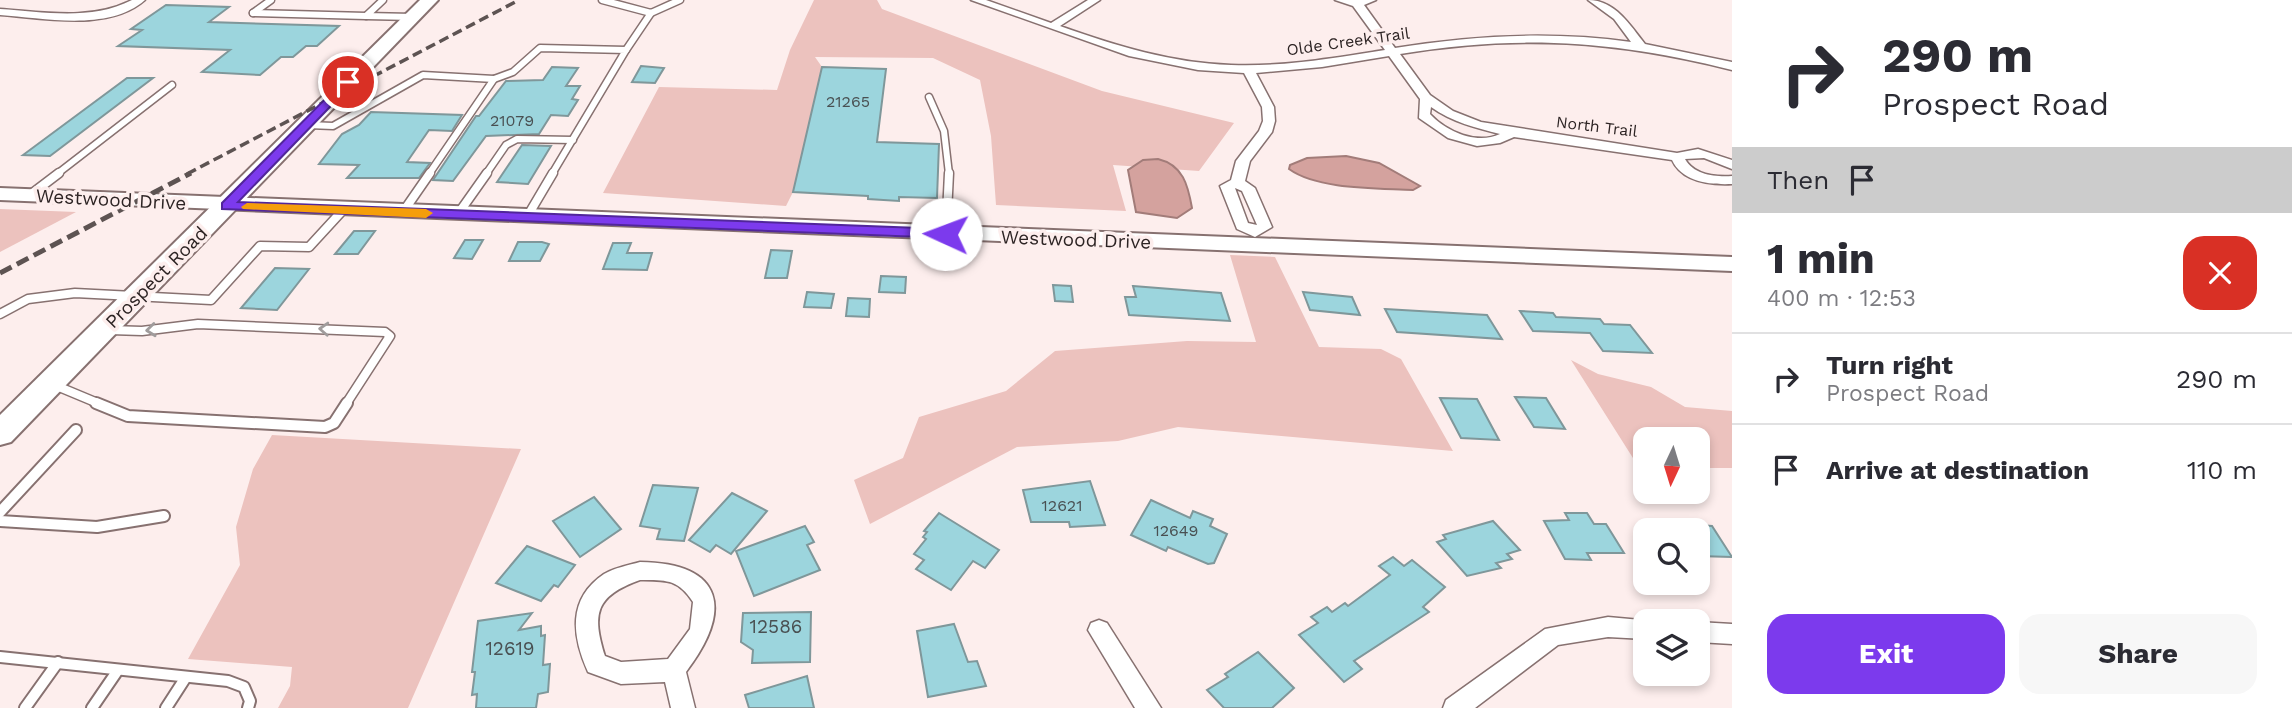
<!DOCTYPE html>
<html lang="en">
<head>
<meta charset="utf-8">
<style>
	:root { --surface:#fff; --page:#f7f7f7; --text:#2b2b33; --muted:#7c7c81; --line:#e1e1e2; --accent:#7c3aed }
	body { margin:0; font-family:"Work Sans",sans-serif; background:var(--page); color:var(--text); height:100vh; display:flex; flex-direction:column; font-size:26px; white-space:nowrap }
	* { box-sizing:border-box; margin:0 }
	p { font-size:23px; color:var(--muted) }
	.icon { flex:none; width:38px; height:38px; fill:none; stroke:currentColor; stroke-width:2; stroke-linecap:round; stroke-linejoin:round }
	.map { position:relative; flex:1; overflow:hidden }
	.details { display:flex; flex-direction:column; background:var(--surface); width:560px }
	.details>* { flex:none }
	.hud { background:#fff; color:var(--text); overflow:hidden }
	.needle { width:46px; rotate:184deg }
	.controls { position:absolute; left:1633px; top:427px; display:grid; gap:14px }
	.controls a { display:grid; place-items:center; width:77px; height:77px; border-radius:14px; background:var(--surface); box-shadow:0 4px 10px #0003; font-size:35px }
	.pin { position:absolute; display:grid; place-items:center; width:60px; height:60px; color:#fff; margin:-30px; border:4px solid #fff; border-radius:50%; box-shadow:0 2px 7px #0007 }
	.me { position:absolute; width:77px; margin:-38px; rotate:272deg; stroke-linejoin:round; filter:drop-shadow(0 0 5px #0008) }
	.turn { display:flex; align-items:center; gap:24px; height:147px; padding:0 35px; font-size:32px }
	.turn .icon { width:91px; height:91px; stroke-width:2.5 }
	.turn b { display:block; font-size:49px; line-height:60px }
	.then { display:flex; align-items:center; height:66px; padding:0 35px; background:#0003; gap:14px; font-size:26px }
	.round { display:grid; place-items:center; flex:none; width:74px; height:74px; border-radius:21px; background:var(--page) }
	.summary { display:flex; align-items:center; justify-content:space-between; height:119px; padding:0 35px }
	h1 { font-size:42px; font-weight:700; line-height:52px }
	.button { display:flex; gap:14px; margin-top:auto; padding:14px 35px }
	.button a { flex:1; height:80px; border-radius:21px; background:var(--accent); color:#fff; font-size:28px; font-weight:700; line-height:80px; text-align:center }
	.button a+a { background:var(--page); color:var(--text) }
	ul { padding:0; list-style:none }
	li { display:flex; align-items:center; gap:21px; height:91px; padding:0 35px; border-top:2px solid var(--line) }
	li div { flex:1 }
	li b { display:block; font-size:26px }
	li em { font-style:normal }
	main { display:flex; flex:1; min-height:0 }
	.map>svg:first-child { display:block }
</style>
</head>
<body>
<main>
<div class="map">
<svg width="1732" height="708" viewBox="0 0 1732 708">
	<rect width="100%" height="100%" fill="#fdeeed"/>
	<g fill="#ecc2be">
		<polygon points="814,0 877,0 882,9 1102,91 1234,123 1199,171 1113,165 1126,211 996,205 991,136 980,80 933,58 815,57 822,67 793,192 786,206 603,193 659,87 777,90 790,50"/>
		<polygon points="0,209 76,212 0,252"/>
		<polygon points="1230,255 1275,257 1319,347 1381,349 1401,359 1453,451 1178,427 1118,441 1017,447 870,524 854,480 903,458 919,417 1006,391 1055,351 1187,341 1256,342"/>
		<polygon points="1571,360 1598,374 1651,387 1685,407 1732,411 1732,468 1698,468 1698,439 1645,439 1645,466 1638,466"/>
		<polygon points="272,435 521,449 408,708 278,708 290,686 292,667 188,659 240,565 236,527 253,469"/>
	</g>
	<g fill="#d4a29e" stroke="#a27c79" stroke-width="2">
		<path d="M1346,156L1379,163L1420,186L1413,190C1378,188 1318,190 1289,169L1290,165L1307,158Z"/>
		<path d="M1158,159C1183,165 1188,185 1192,208L1177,218L1136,212L1128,170L1143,160Z"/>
	</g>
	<g fill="#9cd5dd" stroke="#7f979a" stroke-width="2">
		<polygon points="166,5 229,7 209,22 339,26 317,46 306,46 293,57 281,57 260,75 202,72 230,50 118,46 142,30 131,29"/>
		<polygon points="641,66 664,68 655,83 632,82"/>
		<polygon points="552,67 578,68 566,86 580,86 572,99 578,100 568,116 551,115 539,134 486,136 453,181 433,180 476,116 479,116 506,81 543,80"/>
		<polygon points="822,67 886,69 877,142 939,144 937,198 899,197 899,201 868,199 868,196 793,192"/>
		<polygon points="127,78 153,78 50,156 23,155"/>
		<polygon points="371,112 462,115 452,131 429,130 407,162 430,163 419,178 347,178 359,165 319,164 342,134 359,125"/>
		<polygon points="522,145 551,146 528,184 497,182"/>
		<polygon points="354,231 375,231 358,254 335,254"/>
		<polygon points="465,240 483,240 472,259 454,258"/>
		<polygon points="518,242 542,242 549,244 540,261 509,261"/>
		<polygon points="613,243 631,243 627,253 652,253 647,270 603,269"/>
		<polygon points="771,250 792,251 787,278 765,278"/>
		<polygon points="275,268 309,269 277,310 241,308"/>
		<polygon points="881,276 906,277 905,293 879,292"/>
		<polygon points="1053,285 1071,286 1073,302 1055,301"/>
		<polygon points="1133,286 1221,293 1230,321 1129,315 1125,297 1136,297"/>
		<polygon points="807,292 834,294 831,308 804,307"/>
		<polygon points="1303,292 1352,297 1360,315 1310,310"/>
		<polygon points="848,298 870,299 869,317 846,316"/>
		<polygon points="1385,309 1487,315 1502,339 1397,332"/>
		<polygon points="1520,311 1553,313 1556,317 1600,319 1604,324 1630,325 1652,353 1603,351 1590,333 1533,331"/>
		<polygon points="1515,397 1546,398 1565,429 1534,427"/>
		<polygon points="1440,398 1477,399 1499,440 1461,438"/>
		<polygon points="1090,481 1105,525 1070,527 1069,522 1031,522 1023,490"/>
		<polygon points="653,485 698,488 684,541 657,539 660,529 640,526"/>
		<polygon points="732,493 767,511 731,554 716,545 710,552 689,540"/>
		<polygon points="594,497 621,529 580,557 553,521"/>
		<polygon points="1151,500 1190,518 1193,511 1213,519 1210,526 1227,534 1214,563 1208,564 1168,547 1166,551 1131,535"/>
		<polygon points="939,513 999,550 985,568 973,561 951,590 916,569 924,560 914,554 926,539 923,537 927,532 924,531"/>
		<polygon points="1565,513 1587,513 1594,524 1606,524 1624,553 1587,553 1591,560 1565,559 1544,521 1569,520"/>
		<polygon points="1493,521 1520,550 1507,554 1512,559 1496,563 1501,568 1467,576 1437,542 1446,539 1443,535"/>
		<polygon points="1698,525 1712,526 1732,557 1698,556"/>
		<polygon points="805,526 814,542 807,545 820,570 754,596 736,551"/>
		<polygon points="527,546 575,565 558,587 554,585 541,601 496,583"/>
		<polygon points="1393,557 1404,566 1412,560 1445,587 1423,607 1429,612 1354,661 1362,669 1344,682 1299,635 1318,623 1311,617 1327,607 1332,612 1345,603 1348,606 1390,575 1379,566"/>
		<polygon points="811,612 810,662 752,663 753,650 741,642 743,613"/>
		<polygon points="532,613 519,630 541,626 541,636 545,635 543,665 550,664 548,692 538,694 536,708 476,708 477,694 472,695 475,672 472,672 478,621"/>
		<polygon points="954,624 968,662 977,661 986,686 928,697 917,631"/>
		<polygon points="1258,652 1294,688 1272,708 1224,708 1207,690 1228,677 1225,674"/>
		<polygon points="807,676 814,708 749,708 745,695"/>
	</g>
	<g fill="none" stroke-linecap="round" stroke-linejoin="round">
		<defs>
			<g id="lane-far2">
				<polyline points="383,0 366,16 413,17"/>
				<polyline points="602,0 651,13 680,0"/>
				<polyline points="253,13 366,16"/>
				<polyline points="253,13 271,0"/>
				<polyline points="626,50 651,13"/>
				<polyline points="494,79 513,72 540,48 626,50 552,174"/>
				<polyline points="929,97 944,131 949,174"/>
				<polyline points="308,125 333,126 423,75 494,79 429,174"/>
				<polyline points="57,174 172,85"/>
				<polyline points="486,174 506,145 517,139 573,140"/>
			</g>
			<g id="lane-far1">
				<polyline points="30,195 59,173"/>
				<polyline points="403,212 430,173"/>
				<polyline points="458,214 487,173"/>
				<polyline points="527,217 553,173"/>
				<polyline points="946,234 949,173"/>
				<polyline points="0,314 28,299 75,293 211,300 260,246 309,247 343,210"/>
				<polyline points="110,330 142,331 198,324 385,332 390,336 346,404"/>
				<polyline points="52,384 100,404"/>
			</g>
			<g id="lane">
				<polyline points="96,403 128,416 325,427 334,423 347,403"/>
				<polyline points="0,512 76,430"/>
				<polyline points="0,521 97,527 164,516"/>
				<polyline points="0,657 228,681 244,687 250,701 248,708"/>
				<polyline points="25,708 58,662"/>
				<polyline points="92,708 118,670"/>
				<polyline points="166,708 186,677"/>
			</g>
			<g id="street">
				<path d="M132,0H145C109,32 44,18 0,15V9C44,12 91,21 132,0Z"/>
				<path d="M971,0H986L1051,23L1088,0H1100L1060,26C1116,46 1172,63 1231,65C1283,67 1334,58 1385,50L1353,6L1335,0H1376L1364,5L1395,48C1475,35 1551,31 1631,42L1614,19L1588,0C1615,0 1630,25 1645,44L1732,62V70C1615,41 1519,34 1400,54L1430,95L1453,111L1481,122L1677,153L1698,149L1732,160V169L1704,158L1685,159C1694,175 1715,177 1732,176V184C1710,185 1682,182 1672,160L1514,137L1500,143L1477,146L1448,138L1419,118L1420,99L1389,56L1322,67L1256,73L1274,107L1275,121L1272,132L1250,161L1245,181L1255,188L1272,227L1255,237L1237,229L1220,186L1231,180L1236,161L1259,131L1263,121L1262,107L1244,73L1198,70L1129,56ZM1431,107C1452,122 1476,128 1500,134C1477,145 1447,132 1430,114ZM1235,188L1242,191L1257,225L1248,223Z"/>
				<path d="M640,562C725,563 733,611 686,672L695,708H671L665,682L621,684L588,672C572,636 567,599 604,574C614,568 629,565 640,562ZM640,580C666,580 678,579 693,602L690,629L668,659L621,662L605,656C592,614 595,596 640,580Z"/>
				<polygon points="1608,617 1652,621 1645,621 1645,639 1608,637 1558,645 1475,708 1443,708 1446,700 1545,629"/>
				<polygon points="1099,620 1107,623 1161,708 1135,708 1088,630 1091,623"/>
				<polygon points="1698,622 1732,624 1732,644 1698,642"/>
			</g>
			<polygon id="secondary" points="0,188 1732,257 1732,271 0,200"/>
			<polygon id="primary" points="420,0 438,0 11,442 0,445 0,415"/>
		</defs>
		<use href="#lane-far2" stroke="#877170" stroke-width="9"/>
		<use href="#lane-far1" stroke="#877170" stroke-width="11"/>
		<use href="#lane" stroke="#877170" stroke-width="14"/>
		<use href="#street" stroke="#877170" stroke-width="3"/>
		<use href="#secondary" stroke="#877170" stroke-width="4"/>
		<use href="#primary" stroke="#877170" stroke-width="4"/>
		<use href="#lane-far2" stroke="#fff" stroke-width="6"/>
		<use href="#lane-far1" stroke="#fff" stroke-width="8"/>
		<use href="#lane" stroke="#fff" stroke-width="10"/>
		<use href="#street" fill="#fff" fill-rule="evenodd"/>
		<use href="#secondary" fill="#fff" fill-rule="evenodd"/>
		<use href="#primary" fill="#fff" fill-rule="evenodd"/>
		<polyline stroke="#5d5352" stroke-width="3.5" stroke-dasharray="10 5" stroke-linecap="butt" points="187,174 519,0"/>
		<polyline stroke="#5d5352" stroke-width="5" stroke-dasharray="13 6" stroke-linecap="butt" points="0,273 191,173"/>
	</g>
	<defs><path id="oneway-chevron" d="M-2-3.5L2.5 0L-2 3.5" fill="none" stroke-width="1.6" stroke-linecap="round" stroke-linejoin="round" transform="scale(1.75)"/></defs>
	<g stroke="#a09c9c">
		<use href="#oneway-chevron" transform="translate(324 329) rotate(-177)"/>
		<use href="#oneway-chevron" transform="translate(151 330) rotate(174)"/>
	</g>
	<polygon fill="#7c3aed" stroke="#51269a" stroke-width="2" points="344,80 354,82 238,202 946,229 953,234 946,238 222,209 222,203"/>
	<polygon fill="#f59e0b" points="247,203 426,209 433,213 426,218 243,209 241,207"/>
	<g text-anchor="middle" stroke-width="7" stroke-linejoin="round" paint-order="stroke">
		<g font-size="16" fill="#2d2424" stroke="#fdeeed">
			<text transform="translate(1348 41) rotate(-8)" y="6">Olde Creek Trail</text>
			<text transform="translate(1597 126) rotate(7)" y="6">North Trail</text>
		</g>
		<g font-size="16" fill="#495052">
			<text x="848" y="107">21265</text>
			<text x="512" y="126">21079</text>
			<text x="1062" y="511">12621</text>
			<text x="1176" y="536">12649</text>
		</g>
		<g font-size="19" fill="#2d2424" stroke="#fdeeed">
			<text transform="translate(111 199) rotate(3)" y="7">Westwood Drive</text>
			<text transform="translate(1076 239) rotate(2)" y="7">Westwood Drive</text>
			<text transform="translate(156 277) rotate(-45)" y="7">Prospect Road</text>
		</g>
		<g font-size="19" fill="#495052">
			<text x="776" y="633">12586</text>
			<text x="510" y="655">12619</text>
		</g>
	</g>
</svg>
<div class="controls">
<a><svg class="needle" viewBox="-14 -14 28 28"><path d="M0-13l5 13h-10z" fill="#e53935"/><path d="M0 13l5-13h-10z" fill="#7c7c81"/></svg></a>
<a><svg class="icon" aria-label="search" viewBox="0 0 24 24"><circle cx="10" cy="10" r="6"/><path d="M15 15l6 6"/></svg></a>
<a><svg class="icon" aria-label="layers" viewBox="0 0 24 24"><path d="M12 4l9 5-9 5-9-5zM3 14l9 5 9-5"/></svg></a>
</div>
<div class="pin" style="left:348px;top:82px;background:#d93025"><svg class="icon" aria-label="arrive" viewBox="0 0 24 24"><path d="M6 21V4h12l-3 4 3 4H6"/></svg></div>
<svg class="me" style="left:946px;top:234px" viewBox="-20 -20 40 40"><circle r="19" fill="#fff"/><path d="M0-13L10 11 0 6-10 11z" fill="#7c3aed"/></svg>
</div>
<section class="details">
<div class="hud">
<div class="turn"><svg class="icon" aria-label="right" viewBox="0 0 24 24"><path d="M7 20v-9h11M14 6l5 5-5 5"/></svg><div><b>290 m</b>Prospect Road</div></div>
<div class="then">Then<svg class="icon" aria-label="arrive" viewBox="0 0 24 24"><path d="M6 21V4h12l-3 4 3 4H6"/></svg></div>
</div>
<div class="summary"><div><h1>1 min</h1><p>400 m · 12:53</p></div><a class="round" style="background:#d93025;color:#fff"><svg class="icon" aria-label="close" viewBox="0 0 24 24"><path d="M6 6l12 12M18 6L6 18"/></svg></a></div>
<ul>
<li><svg class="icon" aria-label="right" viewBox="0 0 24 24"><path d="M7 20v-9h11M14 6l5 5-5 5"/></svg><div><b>Turn right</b><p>Prospect Road</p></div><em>290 m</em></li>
<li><svg class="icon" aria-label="arrive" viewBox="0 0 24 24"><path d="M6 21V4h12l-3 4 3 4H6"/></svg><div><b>Arrive at destination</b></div><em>110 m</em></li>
</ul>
<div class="button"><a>Exit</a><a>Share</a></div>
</section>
</main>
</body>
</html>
